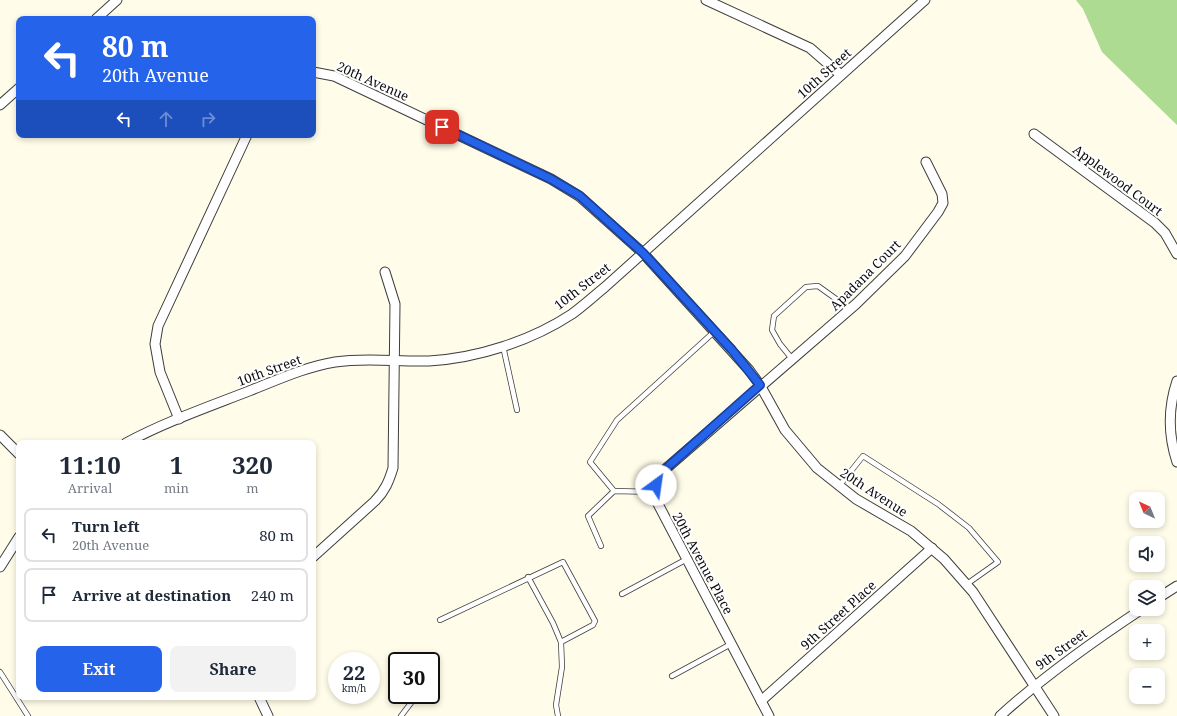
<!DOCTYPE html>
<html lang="en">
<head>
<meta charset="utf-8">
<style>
	:root { --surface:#fff; --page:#f2f2f3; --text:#1f2937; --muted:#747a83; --line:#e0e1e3; --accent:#2563eb }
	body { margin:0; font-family:"Noto Serif",serif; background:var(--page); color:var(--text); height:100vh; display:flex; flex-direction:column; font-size:15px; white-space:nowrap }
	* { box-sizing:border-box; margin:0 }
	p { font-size:13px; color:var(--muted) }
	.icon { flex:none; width:22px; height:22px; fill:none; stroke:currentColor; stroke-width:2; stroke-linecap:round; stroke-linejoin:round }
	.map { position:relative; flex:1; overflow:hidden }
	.panel { position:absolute; left:16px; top:440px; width:300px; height:260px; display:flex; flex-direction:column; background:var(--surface); border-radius:8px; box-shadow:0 2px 6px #0003 }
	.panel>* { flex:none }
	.hud { position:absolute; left:16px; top:16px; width:300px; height:122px; border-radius:8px; box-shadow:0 2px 6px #0003; background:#2563eb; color:#fff; overflow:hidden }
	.needle { width:26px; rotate:317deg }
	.tools { position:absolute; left:1129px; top:492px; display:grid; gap:8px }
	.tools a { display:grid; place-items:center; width:36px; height:36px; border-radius:8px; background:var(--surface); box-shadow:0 2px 6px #0003; font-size:20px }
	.speed { position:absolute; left:328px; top:652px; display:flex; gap:8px; font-size:20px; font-weight:700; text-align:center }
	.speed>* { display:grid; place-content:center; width:52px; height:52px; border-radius:50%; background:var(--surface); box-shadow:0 2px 6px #0003; line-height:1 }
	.speed small { font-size:10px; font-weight:400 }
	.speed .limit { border:2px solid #111; border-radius:6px; background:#fff; color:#111 }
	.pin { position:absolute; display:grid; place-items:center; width:34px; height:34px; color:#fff; margin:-17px; border-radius:8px; box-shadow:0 2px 6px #0006 }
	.me { position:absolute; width:44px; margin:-22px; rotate:31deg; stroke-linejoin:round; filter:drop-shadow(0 0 3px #0008) }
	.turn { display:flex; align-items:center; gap:14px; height:84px; padding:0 20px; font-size:18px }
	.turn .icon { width:52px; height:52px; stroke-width:2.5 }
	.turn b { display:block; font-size:28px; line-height:34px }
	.lanes { display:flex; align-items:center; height:38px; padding:0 20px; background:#0003; justify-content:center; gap:20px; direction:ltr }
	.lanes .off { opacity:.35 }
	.eta { display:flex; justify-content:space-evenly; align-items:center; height:68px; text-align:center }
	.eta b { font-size:24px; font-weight:700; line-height:28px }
	.action { display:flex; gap:8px; margin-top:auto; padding:8px 20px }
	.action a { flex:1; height:46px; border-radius:8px; background:var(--accent); color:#fff; font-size:16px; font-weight:700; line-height:46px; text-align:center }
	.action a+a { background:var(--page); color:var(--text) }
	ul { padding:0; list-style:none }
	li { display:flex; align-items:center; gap:12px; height:54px; margin:0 8px 6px; padding:0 12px; border:2px solid var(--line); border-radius:8px }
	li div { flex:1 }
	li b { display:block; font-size:15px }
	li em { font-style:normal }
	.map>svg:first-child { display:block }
</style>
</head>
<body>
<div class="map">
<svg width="1177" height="716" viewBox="0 0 1177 716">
	<rect width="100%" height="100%" fill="#fffce9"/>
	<polygon fill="#addb91" points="1076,0 1177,0 1177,125 1102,52 1083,9"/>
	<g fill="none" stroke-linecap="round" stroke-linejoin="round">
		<defs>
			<g id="service">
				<polyline points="503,346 517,410"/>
				<polyline points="793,360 780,344 772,330 774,316 806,287 818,286 850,309"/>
				<polyline points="839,486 863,456 938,504 969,528 998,562 967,584"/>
				<polyline points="614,491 590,462 617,420 715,331"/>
				<polyline points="601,546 588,516 614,491 655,492"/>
				<polyline points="528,577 553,623 561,642"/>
				<polyline points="622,594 687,559"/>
				<polyline points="440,620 563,562 595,621 593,625 561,642 562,667 556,705 558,716"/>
				<polyline points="0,672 28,716"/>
				<polyline points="672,676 731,644"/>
				<polyline points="401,716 417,695"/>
			</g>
			<g id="minor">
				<polyline points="706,0 810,48 841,75"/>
				<polyline points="96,19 117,0"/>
				<polyline points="313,72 334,76 551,179 579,196 643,253 749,370 760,385 785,430 817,468 856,499 911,531 944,559 973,592 1054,716"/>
				<polyline points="0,105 19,88"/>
				<polyline points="1034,134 1155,223 1165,233 1177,254"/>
				<path d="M1177,381C1168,408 1168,435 1177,462"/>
				<polyline points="179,419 160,372 155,344 158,326 247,135"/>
				<polyline points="0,435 19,454"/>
				<path d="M126,443C165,422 208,407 249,391C277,380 305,367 335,362C366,357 398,362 429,361C478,358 531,341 572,314C583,306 594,296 605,287L925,0"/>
				<path d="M313,557L375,501C385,491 389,481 393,468L395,304L385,272"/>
				<polyline points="0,567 19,537"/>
				<polyline points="1158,598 1177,586"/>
				<polyline points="259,697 268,716"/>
				<polyline points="761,701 932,548"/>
				<path d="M769,716L657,502C654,490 656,482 662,472L856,304L905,256L938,212L943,203L942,194L926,162"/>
				<path d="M1000,716C1044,676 1092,642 1142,609"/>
			</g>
		</defs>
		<use href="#service" stroke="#3e3e3e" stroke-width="6"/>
		<use href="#minor" stroke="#3e3e3e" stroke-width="11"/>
		<use href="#service" stroke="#fff" stroke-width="4.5"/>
		<use href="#minor" stroke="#fff" stroke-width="9"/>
	</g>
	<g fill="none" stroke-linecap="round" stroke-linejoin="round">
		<defs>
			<polyline id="route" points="442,127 551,179 580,196 643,253 732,350 760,385 662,472 656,485"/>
		</defs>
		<use href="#route" stroke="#184099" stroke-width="10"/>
		<use href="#route" stroke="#2563eb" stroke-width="7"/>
	</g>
	<g text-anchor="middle" stroke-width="4" stroke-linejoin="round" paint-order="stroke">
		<g font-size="13" fill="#0b0b0b" stroke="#fff">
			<text transform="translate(824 73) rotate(-42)" y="5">10th Street</text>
			<text transform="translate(373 81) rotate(24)" y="5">20th Avenue</text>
			<text transform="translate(1118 180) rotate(37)" y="5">Applewood Court</text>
			<text transform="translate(865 275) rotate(-45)" y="5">Apadana Court</text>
			<text transform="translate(582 286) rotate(-38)" y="5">10th Street</text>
			<text transform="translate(269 370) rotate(-20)" y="5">10th Street</text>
			<text transform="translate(874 492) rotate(33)" y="5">20th Avenue</text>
			<text transform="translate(703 563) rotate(62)" y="5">20th Avenue Place</text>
			<text transform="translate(838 615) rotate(-42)" y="5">9th Street Place</text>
			<text transform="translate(1061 649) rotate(-36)" y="5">9th Street</text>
		</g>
	</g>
</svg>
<div class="tools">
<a><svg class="needle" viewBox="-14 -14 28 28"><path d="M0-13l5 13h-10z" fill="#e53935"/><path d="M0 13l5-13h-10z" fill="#747a83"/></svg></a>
<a><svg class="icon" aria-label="sound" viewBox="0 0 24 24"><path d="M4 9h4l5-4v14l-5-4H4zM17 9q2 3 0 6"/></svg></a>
<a><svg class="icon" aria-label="layers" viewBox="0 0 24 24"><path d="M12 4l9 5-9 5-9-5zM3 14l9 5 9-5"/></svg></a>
<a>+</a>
<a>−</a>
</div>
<div class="speed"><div>22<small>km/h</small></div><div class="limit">30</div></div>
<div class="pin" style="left:442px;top:127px;background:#d93025"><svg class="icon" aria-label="arrive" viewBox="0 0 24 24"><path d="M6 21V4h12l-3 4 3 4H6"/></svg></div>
<svg class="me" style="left:656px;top:485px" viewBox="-20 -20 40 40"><circle r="19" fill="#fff"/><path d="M0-13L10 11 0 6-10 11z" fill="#2563eb"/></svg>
<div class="hud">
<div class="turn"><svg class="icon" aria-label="left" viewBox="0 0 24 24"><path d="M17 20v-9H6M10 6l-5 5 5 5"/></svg><div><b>80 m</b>20th Avenue</div></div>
<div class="lanes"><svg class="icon" aria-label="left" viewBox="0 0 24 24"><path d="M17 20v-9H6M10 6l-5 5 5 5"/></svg><svg class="icon off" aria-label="ahead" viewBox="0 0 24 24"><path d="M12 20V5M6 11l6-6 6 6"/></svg><svg class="icon off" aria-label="right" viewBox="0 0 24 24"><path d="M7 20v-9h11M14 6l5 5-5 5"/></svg></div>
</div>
<section class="panel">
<div class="eta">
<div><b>11:10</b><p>Arrival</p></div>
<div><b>1</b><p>min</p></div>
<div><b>320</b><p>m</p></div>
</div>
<ul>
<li><svg class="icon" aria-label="left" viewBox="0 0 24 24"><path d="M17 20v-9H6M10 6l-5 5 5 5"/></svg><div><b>Turn left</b><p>20th Avenue</p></div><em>80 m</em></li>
<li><svg class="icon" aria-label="arrive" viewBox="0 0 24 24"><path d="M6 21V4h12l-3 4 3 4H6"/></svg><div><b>Arrive at destination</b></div><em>240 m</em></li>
</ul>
<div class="action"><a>Exit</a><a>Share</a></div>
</section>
</div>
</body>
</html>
